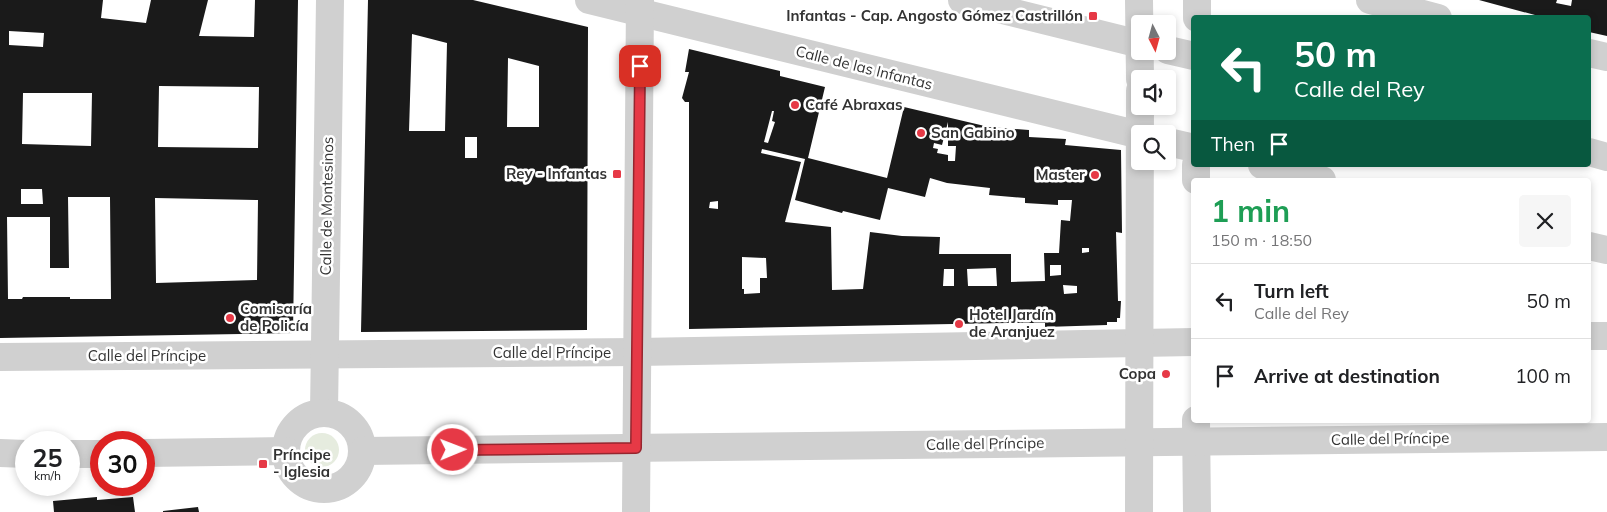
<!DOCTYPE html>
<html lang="en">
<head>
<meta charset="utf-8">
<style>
	:root { --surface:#fff; --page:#f6f6f6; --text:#202124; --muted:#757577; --line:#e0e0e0 }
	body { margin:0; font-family:Mulish,sans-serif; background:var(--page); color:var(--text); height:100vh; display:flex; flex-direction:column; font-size:19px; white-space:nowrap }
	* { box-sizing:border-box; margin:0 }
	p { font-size:16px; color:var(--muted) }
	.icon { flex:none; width:28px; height:28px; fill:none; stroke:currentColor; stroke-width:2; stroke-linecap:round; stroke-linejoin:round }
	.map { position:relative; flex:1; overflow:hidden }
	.side { position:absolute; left:1191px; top:178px; width:400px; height:245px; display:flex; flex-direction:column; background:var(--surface); border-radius:5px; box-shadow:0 2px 8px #0003 }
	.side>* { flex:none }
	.top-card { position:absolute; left:1191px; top:15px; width:400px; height:152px; border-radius:5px; box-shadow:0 2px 8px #0003; background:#0b6e4f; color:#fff; overflow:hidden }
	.needle { width:32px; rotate:174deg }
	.fabs { position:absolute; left:1131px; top:15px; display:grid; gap:10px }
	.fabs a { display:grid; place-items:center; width:45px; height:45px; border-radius:5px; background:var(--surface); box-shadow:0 2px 8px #0003; font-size:25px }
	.speed { position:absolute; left:15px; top:431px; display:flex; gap:10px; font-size:25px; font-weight:700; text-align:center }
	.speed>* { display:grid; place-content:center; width:65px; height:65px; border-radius:50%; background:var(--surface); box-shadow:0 2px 8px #0003; line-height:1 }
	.speed small { font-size:12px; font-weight:400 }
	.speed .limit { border:8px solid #d22; background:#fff; color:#111 }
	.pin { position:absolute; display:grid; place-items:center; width:42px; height:42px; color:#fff; margin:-21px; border-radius:10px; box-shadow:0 2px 8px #0006 }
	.me { position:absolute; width:55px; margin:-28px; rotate:89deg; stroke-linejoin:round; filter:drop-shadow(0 0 4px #0008) }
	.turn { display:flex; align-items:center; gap:18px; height:105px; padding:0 20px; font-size:22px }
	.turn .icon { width:65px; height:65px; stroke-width:2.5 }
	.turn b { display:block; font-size:35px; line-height:42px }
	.then { display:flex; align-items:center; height:48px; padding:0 20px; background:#0003; gap:10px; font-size:19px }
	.round { display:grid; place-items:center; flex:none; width:52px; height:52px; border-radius:5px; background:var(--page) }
	.head { display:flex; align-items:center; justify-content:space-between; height:85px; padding:0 20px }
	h1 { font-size:30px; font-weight:700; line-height:38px; color:#1e9e55 }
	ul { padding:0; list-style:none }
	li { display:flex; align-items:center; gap:15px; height:75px; padding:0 20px; border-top:1px solid var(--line) }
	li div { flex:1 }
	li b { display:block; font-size:19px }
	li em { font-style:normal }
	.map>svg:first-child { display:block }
</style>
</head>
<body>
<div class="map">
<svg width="1607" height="512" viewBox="0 0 1607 512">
	<rect width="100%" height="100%" fill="#fff"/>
	<circle fill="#e6ecdf" cx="322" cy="450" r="17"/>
	<g fill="#1a1a1a" fill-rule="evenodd">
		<path d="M0,0H103L101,18L146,23L151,0H208L199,36L254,37L255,0H298L293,333L0,338ZM9,31L44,33L43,47L9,45ZM159,86L259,87L258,148L158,147ZM23,93H92L91,146L22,144ZM21,189H42L43,204H21ZM68,197H110L111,299H70V297H23L22,299H8L7,217H50V268H69ZM155,198L258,200L257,280L156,283Z"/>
		<path d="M368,0H473L588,27L587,330L361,332ZM412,34L447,43L445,131H409ZM508,58L539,66V127H507ZM465,137H477V158H465Z"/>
		<polygon points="1479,0 1557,0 1556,3 1571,6 1572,0 1607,0 1607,36 1589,32 1589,18 1546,18"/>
		<path d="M689,49L780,71V76L825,87L808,158L887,178L904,107L989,127L1029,130V137L1066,139L1065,145L1121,150L1122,233L1116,232L1118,301H1121L1120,318H1117V322H1107V325L1045,327V323H1007L689,329V102H685L682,98L689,72H685ZM772,111H774L772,121L775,122L768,143L764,142ZM948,122V146H956L955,161H948V155L937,153L938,149L933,148L934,143L942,145ZM762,149L805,159L795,200L842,213L843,211L880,220L888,188L925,197L930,178L947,183L990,188L989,195L1025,198V203L1058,205V200H1072L1070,221L1061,220L1059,253H1044L1045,281L1011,282V254H939L940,237L902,236L870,232L863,289L832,290L831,227L785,222L801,162L761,153ZM718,201V209L709,208L710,202ZM1082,248H1089V252L1082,253ZM742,257L766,258L767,278H760V293L744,294V289H742ZM1050,265H1061V275L1050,276ZM996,268L997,286H968L967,269ZM944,269H954V286H943ZM1063,285L1077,286V293L1064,294Z"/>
		<polygon points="97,497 97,500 133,497 135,512 54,512 53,501"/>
		<polygon points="198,507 199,512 163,512 163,511"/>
	</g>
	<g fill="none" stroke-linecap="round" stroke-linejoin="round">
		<g stroke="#d0d0d0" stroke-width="28">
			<polyline points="589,0 1140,135"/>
			<polyline points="962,0 1140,44"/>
			<polyline points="1139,0 1140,79"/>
			<polyline points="1197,0 1197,18"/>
			<polyline points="1370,0 1438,18"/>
			<polyline points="1168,50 1194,56"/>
			<polyline points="1589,53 1607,57"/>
			<polyline points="1168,142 1194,148"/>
			<polyline points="1589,152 1607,157"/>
			<polyline points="1196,165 1196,180"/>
			<polyline points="1262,165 1322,180"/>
			<polyline points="1589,246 1607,250"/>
			<polyline points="1589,336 1607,336"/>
			<polyline points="0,357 638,352 1194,342"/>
			<polyline points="324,412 330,0"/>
			<circle cx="324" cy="451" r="38"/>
			<polyline points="1196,420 1197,512"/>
			<polyline points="363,451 1607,437"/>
			<polyline points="0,453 26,454"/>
			<polyline points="144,453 286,451"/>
			<polyline points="69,454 101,454"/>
			<polyline points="636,512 640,0"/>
			<polyline points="1139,512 1140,91"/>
		</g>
	</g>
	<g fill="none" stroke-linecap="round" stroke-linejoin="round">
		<defs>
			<polyline id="route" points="453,450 636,448 640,66"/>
		</defs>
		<use href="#route" stroke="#96252e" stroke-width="12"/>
		<use href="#route" stroke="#e63946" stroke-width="9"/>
	</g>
	<g fill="#e63946" stroke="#fff" stroke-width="2">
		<rect x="1088" y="11" width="10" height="10" rx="2.5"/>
		<circle cx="795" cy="105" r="5"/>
		<circle cx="921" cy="133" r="5"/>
		<rect x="612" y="169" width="10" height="10" rx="2.5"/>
		<circle cx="1095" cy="175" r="5"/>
		<circle cx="230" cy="318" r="5"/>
		<circle cx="959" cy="324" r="5"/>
		<circle cx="1166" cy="374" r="5"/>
		<rect x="258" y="459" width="10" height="10" rx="2.5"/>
	</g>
	<g text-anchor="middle" stroke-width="5" stroke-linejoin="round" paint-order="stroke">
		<g font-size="15" font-weight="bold" fill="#333" stroke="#fff" text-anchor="start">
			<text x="1083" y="21" text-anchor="end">Infantas - Cap. Angosto Gómez Castrillón</text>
			<text x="805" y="110">Café Abraxas</text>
			<text x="931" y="138">San Gabino</text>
			<text x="607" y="179" text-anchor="end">Rey - Infantas</text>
			<text x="1085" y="180" text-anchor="end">Master</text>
			<text x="240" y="314">Comisaría<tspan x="240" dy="17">de Policía</tspan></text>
			<text x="969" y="320">Hotel Jardín<tspan x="969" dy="17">de Aranjuez</tspan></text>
			<text x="1156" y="379" text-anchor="end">Copa</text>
			<text x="273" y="460">Príncipe<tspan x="273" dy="17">- Iglesia</tspan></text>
		</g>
		<g font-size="15" fill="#333" stroke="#fff">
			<text transform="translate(864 68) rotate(14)" y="5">Calle de las Infantas</text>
			<text transform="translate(327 206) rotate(-89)" y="5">Calle de Montesinos</text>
			<text x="552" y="358">Calle del Príncipe</text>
			<text x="147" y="361">Calle del Príncipe</text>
			<text transform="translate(1390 439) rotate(-1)" y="5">Calle del Príncipe</text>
			<text transform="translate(985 444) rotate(-1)" y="5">Calle del Príncipe</text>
		</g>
	</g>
</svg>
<div class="fabs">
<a><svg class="needle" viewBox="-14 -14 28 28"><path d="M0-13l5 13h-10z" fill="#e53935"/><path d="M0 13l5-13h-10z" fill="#757577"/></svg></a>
<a><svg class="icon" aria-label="sound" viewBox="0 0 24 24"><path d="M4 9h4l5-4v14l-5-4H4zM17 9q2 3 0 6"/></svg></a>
<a><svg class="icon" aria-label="search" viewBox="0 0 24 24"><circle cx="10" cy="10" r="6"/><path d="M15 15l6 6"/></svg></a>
</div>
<div class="speed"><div>25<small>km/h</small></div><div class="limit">30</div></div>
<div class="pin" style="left:640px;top:66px;background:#d93025"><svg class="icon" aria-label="arrive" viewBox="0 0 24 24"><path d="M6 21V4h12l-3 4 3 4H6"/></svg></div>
<svg class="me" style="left:453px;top:450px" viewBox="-20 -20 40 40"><circle r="17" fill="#e63946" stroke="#fff" stroke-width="3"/><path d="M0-11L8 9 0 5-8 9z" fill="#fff"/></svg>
<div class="top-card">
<div class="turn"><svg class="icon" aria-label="left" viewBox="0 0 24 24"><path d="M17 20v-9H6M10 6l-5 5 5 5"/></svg><div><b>50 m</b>Calle del Rey</div></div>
<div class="then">Then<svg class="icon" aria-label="arrive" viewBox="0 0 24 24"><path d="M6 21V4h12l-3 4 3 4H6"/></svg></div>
</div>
<section class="side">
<div class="head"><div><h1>1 min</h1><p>150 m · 18:50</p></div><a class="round"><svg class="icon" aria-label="close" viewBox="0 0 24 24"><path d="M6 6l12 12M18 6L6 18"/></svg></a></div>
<ul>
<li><svg class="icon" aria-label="left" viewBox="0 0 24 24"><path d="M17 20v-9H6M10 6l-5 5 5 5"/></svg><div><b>Turn left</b><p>Calle del Rey</p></div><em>50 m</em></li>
<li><svg class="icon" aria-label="arrive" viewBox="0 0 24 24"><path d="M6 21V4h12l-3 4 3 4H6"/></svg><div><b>Arrive at destination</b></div><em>100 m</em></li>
</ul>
</section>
</div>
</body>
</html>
